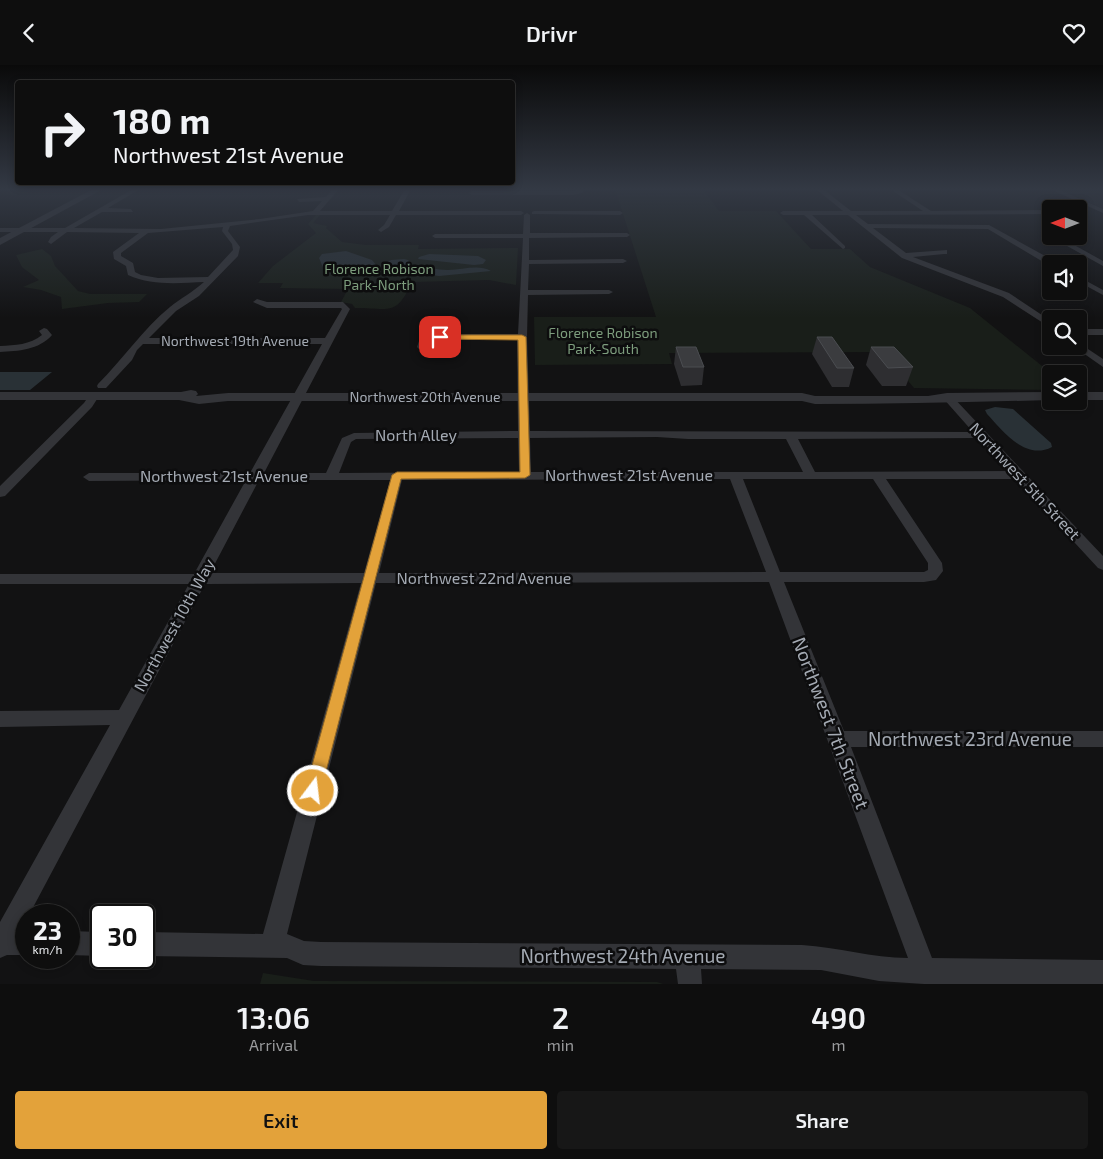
<!DOCTYPE html>
<html lang="en">
<head>
<meta charset="utf-8">
<style>
	:root { --surface:#0e0e0e; --page:#171717; --text:#f1f3f6; --muted:#9b9c9e; --line:#2e2e2e; --accent:#e3a23a }
	body { margin:0; font-family:"Exo 2",sans-serif; background:var(--page); color:var(--text); height:100vh; display:flex; flex-direction:column; font-size:19px; white-space:nowrap }
	* { box-sizing:border-box; margin:0 }
	p { font-size:16px; color:var(--muted) }
	.icon { flex:none; width:28px; height:28px; fill:none; stroke:currentColor; stroke-width:2; stroke-linecap:round; stroke-linejoin:round }
	.map { position:relative; height:919px; overflow:hidden }
	.side { display:flex; flex-direction:column; background:var(--surface); flex:1 }
	.side>* { flex:none }
	.hud { position:absolute; left:15px; top:15px; width:500px; height:105px; border-radius:5px; box-shadow:0 2px 8px #0003,0 0 0 1px var(--line); background:#0e0e0e; color:var(--text); overflow:hidden }
	.needle { width:32px; rotate:270deg }
	.buttons { position:absolute; left:1042px; top:135px; display:grid; gap:10px }
	.buttons a { display:grid; place-items:center; width:45px; height:45px; border-radius:5px; background:var(--surface); box-shadow:0 2px 8px #0003,0 0 0 1px var(--line); font-size:25px }
	.speed { position:absolute; left:15px; top:839px; display:flex; gap:10px; font-size:25px; font-weight:700; text-align:center }
	.speed>* { display:grid; place-content:center; width:65px; height:65px; border-radius:50%; background:var(--surface); box-shadow:0 2px 8px #0003,0 0 0 1px var(--line); line-height:1 }
	.speed small { font-size:12px; font-weight:400 }
	.speed .limit { border:2px solid #111; border-radius:8px; background:#fff; color:#111 }
	.pin { position:absolute; display:grid; place-items:center; width:42px; height:42px; color:#fff; margin:-21px; border-radius:10px; box-shadow:0 2px 8px #0006 }
	.me { position:absolute; width:55px; margin:-28px; rotate:15deg; stroke-linejoin:round; filter:drop-shadow(0 0 4px #0008) }
	.turn { display:flex; align-items:center; gap:18px; height:105px; padding:0 15px; font-size:22px }
	.turn .icon { width:65px; height:65px; stroke-width:2.5 }
	.turn b { display:block; font-size:35px; line-height:42px }
	.eta { display:flex; justify-content:space-evenly; align-items:center; height:85px; text-align:center }
	.eta b { font-size:30px; font-weight:600; line-height:35px }
	.cta { display:flex; gap:10px; margin-top:auto; padding:10px 15px }
	.cta a { flex:1; height:58px; border-radius:5px; background:var(--accent); color:#111; font-size:20px; font-weight:600; line-height:58px; text-align:center }
	.cta a+a { background:var(--page); color:var(--text) }
	header { display:flex; justify-content:space-between; align-items:center; height:65px; padding:0 15px; background:var(--surface); font-size:22px; font-weight:600 }
	.map>svg:first-child { display:block }
</style>
</head>
<body>
<header><svg class="icon" aria-label="back" viewBox="0 0 24 24"><path d="M15 5l-7 7 7 7"/></svg>Drivr<svg class="icon" aria-label="heart" viewBox="0 0 24 24"><path d="M12 20l-8-8c-3-5 5-10 8-4 3-6 11-1 8 4z"/></svg></header>
<div class="map">
<svg width="1103" height="919" viewBox="0 0 1103 919">
	<rect width="100%" height="100%" fill="#121213"/>
	<polygon fill="#1e1e20" points="1059,124 1103,124 1103,144 1077,132"/>
	<g fill="#191e19">
		<polygon points="615,124 703,124 719,146 776,146 811,184 850,184 870,202 970,243 1052,309 1051,325 914,323 884,287 669,288 672,299 535,300 534,252 656,252"/>
		<path d="M316,150H320L313,158L327,161L326,163L342,177L366,180H419L418,184L518,183L516,220L489,215L412,217C396,252 390,243 355,243L352,239L341,237L348,224L280,223L283,218H258L273,201L316,168L308,159Z"/>
		<polygon points="42,184 51,191 55,201 78,226 90,229 147,229 139,237 108,238 62,244 61,232 41,225 23,222 39,215 22,202 16,190"/>
		<polygon points="263,908 314,916 657,917 663,919 260,919"/>
	</g>
	<g fill="#293136">
		<path d="M346,186L372,195L377,201C364,209 340,213 325,207L319,193L322,189Z"/>
		<polygon points="429,189 478,191 486,195 483,199 474,200 418,194 419,192"/>
		<path d="M404,194L408,195L413,201C426,201 436,205 448,205C463,205 478,199 491,206L439,211L385,203L384,199L391,195Z"/>
		<polygon points="0,307 52,307 30,325 0,325"/>
		<path d="M995,342L1013,344L1051,378L1052,382C1025,396 1003,366 987,349L985,345Z"/>
	</g>
	<g fill="none" stroke-linecap="round" stroke-linejoin="round">
		<g fill="#333438" fill-rule="evenodd">
			<path d="M133,124H140L108,143L131,144L133,147H102L74,163L161,164L260,154L313,146L322,136L299,137L297,134L326,132L333,124H339L320,146H392L405,124H411L399,146H521L524,148L521,150H396L389,162L381,167L378,165L384,160L390,150H308L230,161L228,166L240,182L238,191L199,231L176,246L149,273H325L342,244L341,243H267L253,237L257,234L267,237H343L350,244L264,408H326L342,373L354,368L518,366L517,275H429L425,284H419L417,282L424,261L428,258L432,261L430,269H518L523,173H435L432,171L435,169H523L524,150L527,148L530,150V168H627L630,170L627,172L529,173V195L623,194L627,196L623,198L529,199L528,225H609L613,227L609,229L528,230L527,272L530,366L973,367L942,332L943,330H951L1103,491V505L1098,503L1016,414H886L942,498L943,506L936,515L924,517H784L844,666H1103V682H851L932,893L1103,895V919H924L879,916L821,905L701,904L702,919H678L676,904L321,901L303,900L287,893L144,891V867L263,869L361,518L205,519L29,850H26V856L21,866H26V890H7L0,893V857L110,660L0,662V646L119,645L189,519H0V509H194L246,415L89,416L83,412L89,408H250L322,279H143L137,285L132,295L106,323H98L97,321L98,319C123,294 143,264 170,242C181,233 193,227 204,217C179,218 152,221 128,210L126,201L114,194L113,187L139,168L67,167L51,179L48,177L51,172L58,167H0V163H65ZM223,162L222,166L232,179L233,185L208,212L158,213L141,210L135,207L133,198L121,191V188L148,168ZM657,372L688,374H786L803,407H531L530,373ZM518,373L519,407L339,408L351,377L356,374ZM979,373L1009,406L815,407L798,374ZM730,414L766,507L379,508L402,415ZM743,414H873L928,498V505L924,507H780ZM259,415H390L364,508H210ZM769,517L908,893C872,893 838,882 802,880L321,877L304,876L287,869L376,518Z"/>
			<polygon points="579,124 585,124 582,128 573,130 472,130 469,128 472,126 573,126"/>
			<polygon points="816,124 823,124 851,146 923,146 890,124 897,124 931,146 1051,145 1051,149 856,150 868,159 989,160 1056,197 1057,199 1051,199 1050,201 988,164 873,163 906,188 947,185 947,189 944,189 913,192 1009,228 1051,256 1051,263 1003,232 902,193 848,150 812,150 845,181 845,183 843,184 804,150 783,150 780,148 783,146 843,146"/>
			<polygon points="1050,124 1058,124 1103,144 1103,148"/>
			<polygon points="534,146 620,146 623,148 620,150 532,149 532,147"/>
			<polygon points="1051,169 1051,171 1058,171 1103,196 1103,201 1051,172"/>
			<polygon points="1079,212 1103,225 1103,230 1079,217"/>
			<path d="M44,263L47,264L52,270C39,285 18,286 0,287V281C15,280 30,280 42,270L39,266Z"/>
			<rect x="1079" y="264" width="24" height="6"/>
			<polygon points="1079,278 1103,294 1103,302 1076,283 1074,281 1079,281"/>
			<polygon points="94,328 99,331 92,342 5,431 0,432 0,421 84,338 90,329"/>
			<polygon points="69,866 101,867 101,891 69,890"/>
		</g>
		<g fill="#333438" fill-rule="evenodd">
			<polygon points="93,124 103,124 0,180 0,173"/>
			<path d="M191,325L196,326L198,329L196,331L228,328H802L815,331H928L947,328L1051,327V335C972,337 894,339 815,339L802,336H228L199,339L179,335H0V327H181Z"/>
			<rect x="1079" y="327" width="24" height="8"/>
		</g>
	</g>
	<g fill="#2e2e31">
		<polygon points="817,272 854,303 849,322 832,322 812,289"/>
		<polygon points="676,282 704,302 702,320 681,321 674,299"/>
		<polygon points="871,282 913,302 906,321 882,321 866,300"/>
	</g>
	<g fill="#3b3c3f" stroke="#4b4d51">
		<polygon points="817,272 832,272 854,303 837,303"/>
		<polygon points="676,282 696,282 704,302 683,302"/>
		<polygon points="871,282 894,282 913,302 888,303"/>
	</g>
	<linearGradient id="sky" x2="0" y2="1"><stop stop-color="#0a0a0a"/><stop offset="0.49" stop-color="#333944"/><stop offset="1" stop-color="#333944" stop-opacity="0"/></linearGradient>
	<rect width="1103" height="253" fill="url(#sky)"/>
	<polygon fill="#e3a23a" stroke="#946926" points="440,270 522,270 526,272 530,410 525,413 401,414 321,726 319,731 313,733 307,731 305,726 392,410 397,407 520,407 518,275 438,274 438,271"/>
	<g text-anchor="middle" stroke-width="5" stroke-linejoin="round" paint-order="stroke">
		<g font-size="14" fill="#7d9d7d" stroke="#0d0d0e">
			<text x="379" y="209">Florence Robison<tspan x="379" dy="16">Park-North</tspan></text>
			<text x="603" y="273">Florence Robison<tspan x="603" dy="16">Park-South</tspan></text>
		</g>
		<g font-size="14" fill="#a4aab3" stroke="#0d0d0e">
			<text x="235" y="281">Northwest 19th Avenue</text>
			<text x="425" y="337">Northwest 20th Avenue</text>
		</g>
		<g font-size="16" fill="#a4aab3" stroke="#0d0d0e">
			<text x="416" y="376">North Alley</text>
			<text x="629" y="416">Northwest 21st Avenue</text>
			<text x="224" y="417">Northwest 21st Avenue</text>
			<text transform="translate(1025 416) rotate(47)" y="6">Northwest 5th Street</text>
			<text x="484" y="519">Northwest 22nd Avenue</text>
			<text transform="translate(174 560) rotate(-61)" y="6">Northwest 10th Way</text>
		</g>
		<g font-size="19" fill="#a4aab3" stroke="#0d0d0e">
			<text transform="translate(831 658) rotate(69)" y="7">Northwest 7th Street</text>
			<text x="970" y="681">Northwest 23rd Avenue</text>
			<text x="623" y="898">Northwest 24th Avenue</text>
		</g>
	</g>
</svg>
<div class="buttons">
<a><svg class="needle" viewBox="-14 -14 28 28"><path d="M0-13l5 13h-10z" fill="#e53935"/><path d="M0 13l5-13h-10z" fill="#9b9c9e"/></svg></a>
<a><svg class="icon" aria-label="sound" viewBox="0 0 24 24"><path d="M4 9h4l5-4v14l-5-4H4zM17 9q2 3 0 6"/></svg></a>
<a><svg class="icon" aria-label="search" viewBox="0 0 24 24"><circle cx="10" cy="10" r="6"/><path d="M15 15l6 6"/></svg></a>
<a><svg class="icon" aria-label="layers" viewBox="0 0 24 24"><path d="M12 4l9 5-9 5-9-5zM3 14l9 5 9-5"/></svg></a>
</div>
<div class="speed"><div>23<small>km/h</small></div><div class="limit">30</div></div>
<div class="pin" style="left:440px;top:272px;background:#d93025"><svg class="icon" aria-label="arrive" viewBox="0 0 24 24"><path d="M6 21V4h12l-3 4 3 4H6"/></svg></div>
<svg class="me" style="left:313px;top:726px" viewBox="-20 -20 40 40"><circle r="17" fill="#e3a23a" stroke="#fff" stroke-width="3"/><path d="M0-11L8 9 0 5-8 9z" fill="#fff"/></svg>
<div class="hud">
<div class="turn"><svg class="icon" aria-label="right" viewBox="0 0 24 24"><path d="M7 20v-9h11M14 6l5 5-5 5"/></svg><div><b>180 m</b>Northwest 21st Avenue</div></div>
</div>
</div>
<section class="side">
<div class="eta">
<div><b>13:06</b><p>Arrival</p></div>
<div><b>2</b><p>min</p></div>
<div><b>490</b><p>m</p></div>
</div>
<div class="cta"><a>Exit</a><a>Share</a></div>
</section>
</body>
</html>
